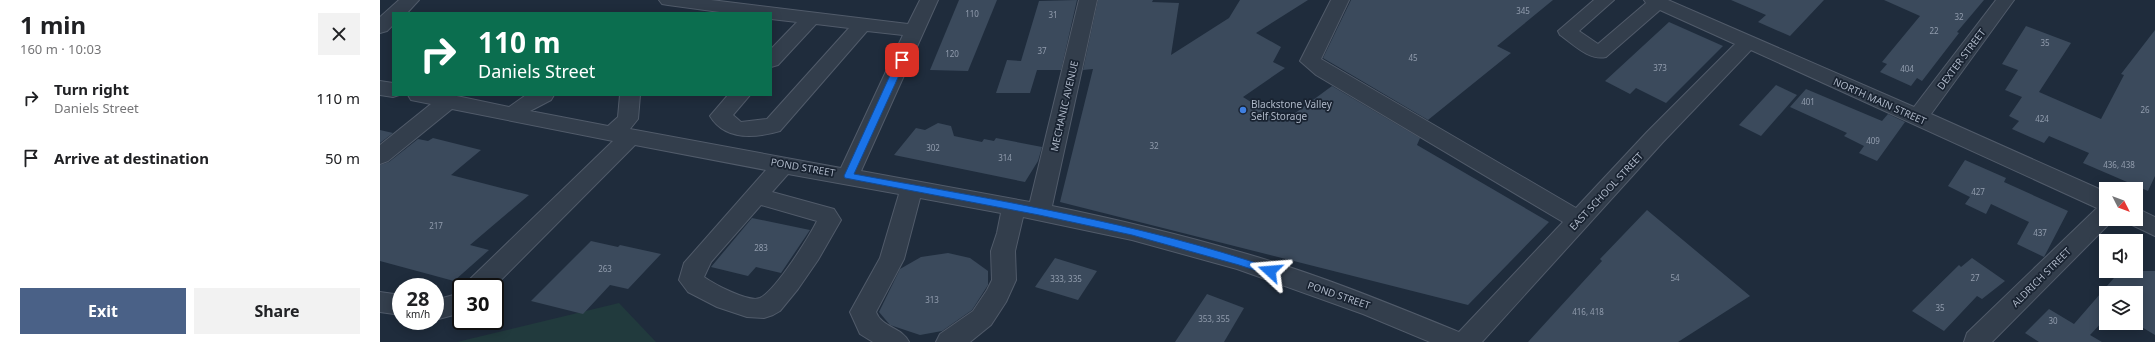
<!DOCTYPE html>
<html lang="en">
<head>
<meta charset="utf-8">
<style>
	:root { --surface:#fff; --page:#f2f2f2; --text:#202124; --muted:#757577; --accent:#4a6187 }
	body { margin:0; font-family:"Noto Sans",sans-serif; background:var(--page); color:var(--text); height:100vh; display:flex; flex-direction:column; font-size:15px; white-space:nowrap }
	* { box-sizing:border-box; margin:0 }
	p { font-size:13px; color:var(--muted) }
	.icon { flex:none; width:22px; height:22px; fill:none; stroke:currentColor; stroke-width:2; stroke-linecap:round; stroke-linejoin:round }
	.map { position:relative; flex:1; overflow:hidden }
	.sheet { display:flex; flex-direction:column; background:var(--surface); width:380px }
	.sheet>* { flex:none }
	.hud { position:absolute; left:12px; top:12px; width:380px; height:84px; border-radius:0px; box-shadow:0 2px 10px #0003; background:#0b6e4f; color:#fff; overflow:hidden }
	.needle { width:26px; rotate:132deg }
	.controls { position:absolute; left:1719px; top:182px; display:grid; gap:8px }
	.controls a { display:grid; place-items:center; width:44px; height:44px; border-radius:0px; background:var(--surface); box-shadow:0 2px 10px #0003; font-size:20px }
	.speed { position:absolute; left:12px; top:278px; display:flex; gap:8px; font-size:20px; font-weight:700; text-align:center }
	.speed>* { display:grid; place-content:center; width:52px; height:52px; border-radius:50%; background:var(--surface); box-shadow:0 2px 10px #0003; line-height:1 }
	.speed small { font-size:10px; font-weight:400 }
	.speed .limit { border:2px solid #111; border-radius:6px; background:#fff; color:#111 }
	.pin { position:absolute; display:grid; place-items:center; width:34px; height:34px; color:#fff; margin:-17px; border-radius:8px; box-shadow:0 2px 6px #0006 }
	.me { position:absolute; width:44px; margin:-22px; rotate:289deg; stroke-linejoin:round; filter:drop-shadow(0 0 3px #0008) }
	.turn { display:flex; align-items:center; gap:14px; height:84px; padding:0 20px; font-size:18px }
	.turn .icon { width:52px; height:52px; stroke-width:2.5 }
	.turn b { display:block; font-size:28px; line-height:34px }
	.round { display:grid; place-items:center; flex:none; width:42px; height:42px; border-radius:0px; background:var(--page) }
	.overview { display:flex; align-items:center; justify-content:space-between; height:68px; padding:0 20px }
	h1 { font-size:24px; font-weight:700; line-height:30px }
	.action { display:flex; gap:8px; margin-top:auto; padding:8px 20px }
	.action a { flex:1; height:46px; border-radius:0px; background:var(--accent); color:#fff; font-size:16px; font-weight:700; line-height:46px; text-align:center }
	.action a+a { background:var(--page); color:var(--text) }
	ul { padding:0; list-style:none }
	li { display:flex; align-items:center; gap:12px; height:60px; padding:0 20px }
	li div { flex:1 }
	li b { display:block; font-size:15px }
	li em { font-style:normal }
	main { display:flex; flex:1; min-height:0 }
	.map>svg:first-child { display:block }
</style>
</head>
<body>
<main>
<section class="sheet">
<div class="overview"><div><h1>1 min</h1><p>160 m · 10:03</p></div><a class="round"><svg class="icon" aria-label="close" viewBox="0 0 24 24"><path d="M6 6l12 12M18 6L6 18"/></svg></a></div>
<ul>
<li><svg class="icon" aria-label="right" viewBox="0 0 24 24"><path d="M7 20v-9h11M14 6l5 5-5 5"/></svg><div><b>Turn right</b><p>Daniels Street</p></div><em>110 m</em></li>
<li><svg class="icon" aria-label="arrive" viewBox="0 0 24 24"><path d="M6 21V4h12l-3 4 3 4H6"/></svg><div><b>Arrive at destination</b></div><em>50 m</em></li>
</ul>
<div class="action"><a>Exit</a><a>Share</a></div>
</section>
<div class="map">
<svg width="1775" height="342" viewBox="0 0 1775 342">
	<rect width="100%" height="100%" fill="#1f2c3c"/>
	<polygon fill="#213a3d" points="239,303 276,342 77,342"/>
	<g fill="#3b4a5c">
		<polygon points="579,0 617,0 588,71 550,70"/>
		<polygon points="697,0 681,70 657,70 650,93 616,93 627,60 641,61 659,1"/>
		<polygon points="718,0 773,0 772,2 799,3 791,55 849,18 860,0 928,0 876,33 901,47 893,62 905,68 863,97 903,122 952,86 1040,138 1037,145 1169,222 1088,305 680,202 713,69 703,70"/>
		<polygon points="971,0 1173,0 1117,46 1131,53 1048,120 943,58"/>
		<polygon points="1351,0 1444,0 1410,36 1378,22 1386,15"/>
		<polygon points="1504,0 1604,0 1577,32 1579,33 1542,81 1537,78 1531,86 1500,72 1507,64 1502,62 1540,16"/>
		<polygon points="1289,22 1343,46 1286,103 1256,88 1250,94 1225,81"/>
		<polygon points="1646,26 1691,43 1659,92 1721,119 1744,75 1741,74 1775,30 1775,176 1768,191 1703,163 1709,153 1669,136 1664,143 1632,129 1639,121 1629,116 1642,97 1625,90 1638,70 1622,64"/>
		<polygon points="1396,85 1417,95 1381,136 1359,125"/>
		<polygon points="1426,89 1502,121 1508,114 1525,122 1497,161 1479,153 1484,146 1464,136 1467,133 1410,107"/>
		<polygon points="558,123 571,126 574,136 602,142 604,139 614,141 616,138 662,147 658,161 645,182 514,155 536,128 545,130"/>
		<polygon points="0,130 13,133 0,143"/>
		<polygon points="53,138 101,150 71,175 149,195 90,245 109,250 74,281 0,261 0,165 9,162 38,139 48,141"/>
		<polygon points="1585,160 1626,178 1624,182 1688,211 1664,257 1637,244 1649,222 1611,204 1606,214 1585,204 1590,197 1568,186"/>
		<polygon points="1267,210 1370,296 1298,342 1148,342 1222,261 1220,259"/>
		<polygon points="372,218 430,230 401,273 376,267 368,276 331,267"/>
		<polygon points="211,241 238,247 240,245 281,254 248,289 230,285 203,314 151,301"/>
		<polygon points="568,253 590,258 608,271 608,285 592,310 562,331 540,335 510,325 499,312 520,269 541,257"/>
		<polygon points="675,258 717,271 698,300 655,287"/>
		<polygon points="1592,258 1625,281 1602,299 1597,296 1564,331 1532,311 1579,265 1581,267"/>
		<polygon points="1740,271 1775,271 1775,335 1755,323 1756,293 1726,293 1726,318 1710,335 1722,342 1659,342 1645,333 1669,309 1694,324"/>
		<polygon points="827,294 864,308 844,342 795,342"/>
	</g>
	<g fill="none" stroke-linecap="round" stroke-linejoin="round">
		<defs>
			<g id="minor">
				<polygon points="19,0 39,0 27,13 13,13 13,25 7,31 0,33 0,17"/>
				<path d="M279,0H331L528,24L540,0H558L481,171L650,202L699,0H717L672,206C735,219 798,234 860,252C935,273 1008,303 1079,332L1183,222L936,75L920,61L951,0H969L941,59L1196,208L1267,132L1355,44L1280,10L1226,57C1209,61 1193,44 1180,35L1178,31L1214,0H1234L1199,31L1218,44L1266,3L1264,0H1288L1534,107L1616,0H1634L1551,114L1726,192V219H1734L1612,342H1584L1587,333L1717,208L1371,50L1283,142L1102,342H1050L983,314L857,269L752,240L643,217L635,251L636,280L626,302L611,325L590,342H556L560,334L593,311L607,290L612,280L611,251L617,233L621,213L540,198L524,259L496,312C502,328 522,327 529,342H493L480,334L470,312L500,258L519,194L408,174L392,192L454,209L461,220L438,260L418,289L400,311L393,315L384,318L367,317L337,307L308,292L299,280L304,263L386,170L255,145L114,287H86L89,280L233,141L72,109L8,161L0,164V145L51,104L31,100L28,95H72L129,107L146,95H174L171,100L150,111L228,126L238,117L240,95H260L258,119L250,129L461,168L523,35L487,31L400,131C376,138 345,141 330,116L348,95H370L353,115L361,122L387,119L469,28L436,24L398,65L391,67V49L417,22L391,19V13H347L288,5L282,4ZM381,205L437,221C429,237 396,290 380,298C369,303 334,284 324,277L331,262Z"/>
				<polygon points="0,81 13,83 13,95 19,95 13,97 0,95"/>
				<polygon points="1756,208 1775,217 1775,236 1748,223 1746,219 1756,219"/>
				<polygon points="0,292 21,295 21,315 0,312"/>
				<polygon points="81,293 81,313 55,320 55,300"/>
			</g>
		</defs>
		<use href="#minor" stroke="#515b6a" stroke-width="2"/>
		<use href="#minor" fill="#333e4c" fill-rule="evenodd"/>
	</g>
	<path fill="#1a73e8" stroke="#114b97" d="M522,58L526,60L474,174C615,200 758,222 894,269V274L890,275L859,265L752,235L659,215L465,178L464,176L517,60Z"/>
	<circle fill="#3f7fe0" stroke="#192331" stroke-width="1.5" cx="863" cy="110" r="4"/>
	<g text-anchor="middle" stroke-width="3.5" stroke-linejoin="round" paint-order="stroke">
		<g font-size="8" fill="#919cad">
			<text x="1143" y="14">345</text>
			<text x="592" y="17">110</text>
			<text x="673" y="18">31</text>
			<text x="1579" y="20">32</text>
			<text x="1554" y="34">22</text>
			<text x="1665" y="46">35</text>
			<text x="662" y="54">37</text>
			<text x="572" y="57">120</text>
			<text x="1033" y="61">45</text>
			<text x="1280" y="71">373</text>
			<text x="1527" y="72">404</text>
			<text x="1428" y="105">401</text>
			<text x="1765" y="113">26</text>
			<text x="1662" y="122">424</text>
			<text x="1493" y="144">409</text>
			<text x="774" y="149">32</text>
			<text x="553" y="151">302</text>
			<text x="625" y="161">314</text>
			<text x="1739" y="168">436, 438</text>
			<text x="1598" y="195">427</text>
			<text x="56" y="229">217</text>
			<text x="1660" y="236">437</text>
			<text x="381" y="251">283</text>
			<text x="225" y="272">263</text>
			<text x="1295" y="281">54</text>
			<text x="1595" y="281">27</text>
			<text x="686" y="282">333, 335</text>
			<text x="552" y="303">313</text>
			<text x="1560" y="311">35</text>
			<text x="1208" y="315">416, 418</text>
			<text x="834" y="322">353, 355</text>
			<text x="1673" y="324">30</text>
		</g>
		<g font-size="10" fill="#aeb8c8" stroke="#192331">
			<text transform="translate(1581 59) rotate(-53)" y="4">DEXTER STREET</text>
			<text transform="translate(1500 101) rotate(24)" y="4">NORTH MAIN STREET</text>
			<text transform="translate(684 106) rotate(-77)" y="4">MECHANIC AVENUE</text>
			<text transform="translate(423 167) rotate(10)" y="4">POND STREET</text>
			<text transform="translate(1226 191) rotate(-47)" y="4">EAST SCHOOL STREET</text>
			<text transform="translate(1661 277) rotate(-45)" y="4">ALDRICH STREET</text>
			<text transform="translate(959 295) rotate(19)" y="4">POND STREET</text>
		</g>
		<g font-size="10" fill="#aeb8c8" stroke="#192331" text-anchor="start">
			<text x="871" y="108">Blackstone Valley<tspan x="871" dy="12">Self Storage</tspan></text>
		</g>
	</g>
</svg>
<div class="controls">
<a><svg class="needle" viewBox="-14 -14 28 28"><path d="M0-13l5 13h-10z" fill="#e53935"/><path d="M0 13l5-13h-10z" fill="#757577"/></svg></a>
<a><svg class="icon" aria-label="sound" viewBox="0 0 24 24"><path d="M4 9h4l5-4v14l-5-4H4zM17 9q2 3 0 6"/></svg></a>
<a><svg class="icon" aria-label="layers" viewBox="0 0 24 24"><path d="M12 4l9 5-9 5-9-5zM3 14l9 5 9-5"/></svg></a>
</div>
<div class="speed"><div>28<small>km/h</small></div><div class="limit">30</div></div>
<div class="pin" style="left:522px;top:60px;background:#d93025"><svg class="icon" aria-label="arrive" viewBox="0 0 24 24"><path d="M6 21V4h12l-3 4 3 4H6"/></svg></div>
<svg class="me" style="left:890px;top:271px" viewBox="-20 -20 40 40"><path d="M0-17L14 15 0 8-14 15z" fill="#1a73e8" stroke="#fff" stroke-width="4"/></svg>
<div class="hud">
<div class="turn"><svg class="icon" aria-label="right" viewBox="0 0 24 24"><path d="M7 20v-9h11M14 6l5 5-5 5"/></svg><div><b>110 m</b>Daniels Street</div></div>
</div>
</div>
</main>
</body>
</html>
